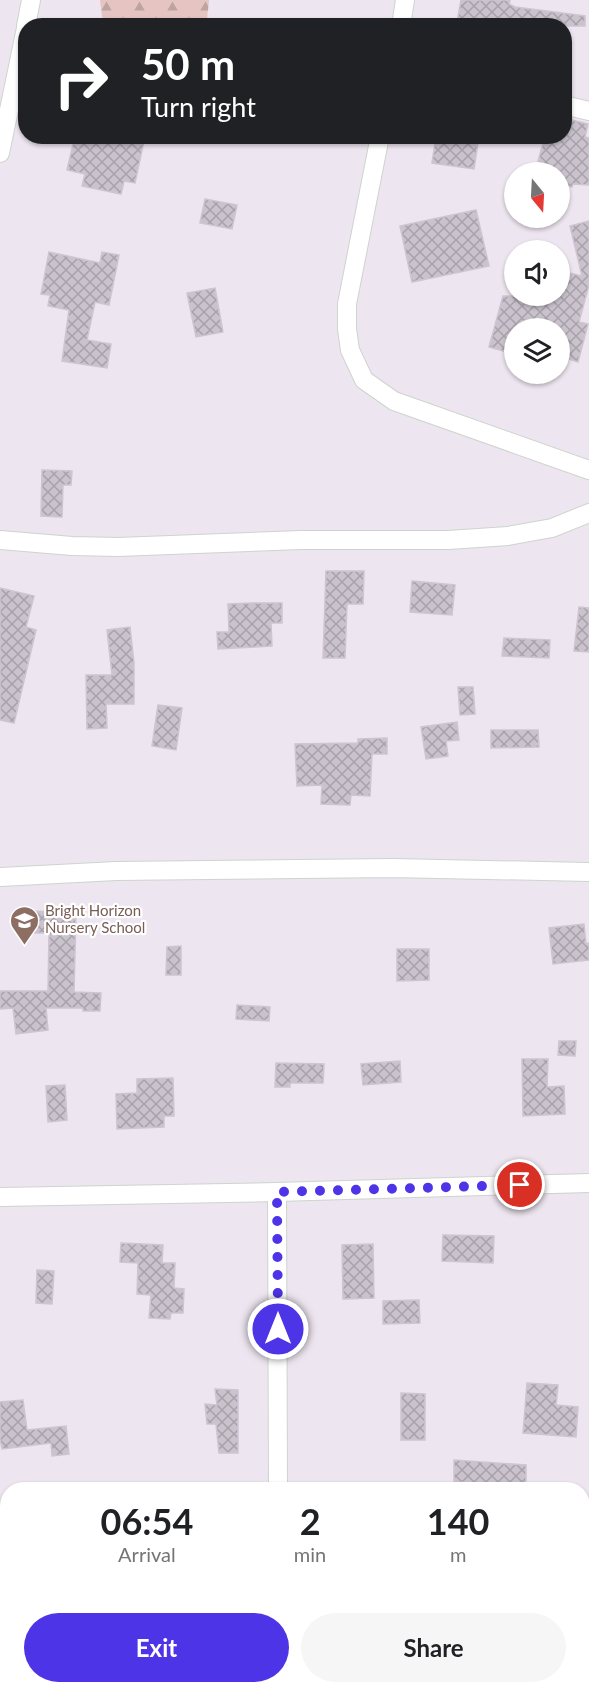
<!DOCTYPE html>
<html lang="en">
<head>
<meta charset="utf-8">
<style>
	:root { --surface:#fff; --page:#f6f6f6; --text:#202124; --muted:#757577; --accent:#4d34e6 }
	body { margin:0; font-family:Lato,sans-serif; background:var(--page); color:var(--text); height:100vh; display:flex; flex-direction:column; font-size:22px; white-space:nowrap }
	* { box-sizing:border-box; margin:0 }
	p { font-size:20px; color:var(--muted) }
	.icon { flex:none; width:33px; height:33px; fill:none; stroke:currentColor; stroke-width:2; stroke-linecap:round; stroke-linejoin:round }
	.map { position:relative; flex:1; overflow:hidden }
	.panel { position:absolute; left:0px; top:1482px; width:590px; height:212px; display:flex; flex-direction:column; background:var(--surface); border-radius:24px 24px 0 0; box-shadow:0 2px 4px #0004 }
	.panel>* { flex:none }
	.hud { position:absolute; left:18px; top:18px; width:554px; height:126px; border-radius:24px; box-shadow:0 2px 4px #0004; background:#202124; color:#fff; overflow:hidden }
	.needle { width:39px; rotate:162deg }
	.fabs { position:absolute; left:504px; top:162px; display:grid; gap:12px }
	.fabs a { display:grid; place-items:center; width:66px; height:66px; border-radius:50%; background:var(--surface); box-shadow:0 2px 4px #0004; font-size:30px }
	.pin { position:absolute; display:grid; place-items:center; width:51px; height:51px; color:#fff; margin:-26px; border:3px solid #fff; border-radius:50%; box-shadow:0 2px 6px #0007 }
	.me { position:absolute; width:66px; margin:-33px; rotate:0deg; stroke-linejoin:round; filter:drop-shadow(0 0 4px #0008) }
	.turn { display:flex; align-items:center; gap:21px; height:126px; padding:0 24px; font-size:27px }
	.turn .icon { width:78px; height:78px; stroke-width:2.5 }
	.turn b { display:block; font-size:42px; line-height:51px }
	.eta { display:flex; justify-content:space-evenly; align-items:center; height:102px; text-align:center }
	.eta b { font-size:36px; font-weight:700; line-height:42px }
	.button { display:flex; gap:12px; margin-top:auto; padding:12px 24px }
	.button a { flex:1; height:69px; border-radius:36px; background:var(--accent); color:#fff; font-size:24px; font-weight:700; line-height:69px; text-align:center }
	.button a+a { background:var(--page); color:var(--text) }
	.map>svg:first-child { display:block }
</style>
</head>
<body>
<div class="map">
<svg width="589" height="1693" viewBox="0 0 589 1693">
	<defs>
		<pattern id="forest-firs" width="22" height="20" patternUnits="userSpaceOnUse" patternTransform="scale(1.5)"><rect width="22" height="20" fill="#e6c4c2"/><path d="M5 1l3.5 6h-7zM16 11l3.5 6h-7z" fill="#bea3a1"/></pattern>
		<pattern id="building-cross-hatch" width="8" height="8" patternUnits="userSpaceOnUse" patternTransform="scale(1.5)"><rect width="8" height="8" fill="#cac3cd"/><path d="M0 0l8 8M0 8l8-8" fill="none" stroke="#a7a2aa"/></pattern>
	</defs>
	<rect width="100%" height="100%" fill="#ede5ef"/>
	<polygon fill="url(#forest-firs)" points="100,0 209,0 209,1 207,19 204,25 106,26 102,16"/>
	<g fill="url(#building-cross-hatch)" stroke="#d0c4d4" stroke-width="1.5">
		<polygon points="461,0 510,0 509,4 515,7 585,16 585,26 480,26 457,22"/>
		<polygon points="564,118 588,124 585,137 589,138 589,185 573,184 572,187 560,184 560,172 535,172 545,136 564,136"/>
		<polygon points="75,136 122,136 144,141 135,183 124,181 121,194 82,186 85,174 67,170"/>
		<polygon points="436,136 479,136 474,169 432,163"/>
		<polygon points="205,199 237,205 232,229 200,223"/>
		<polygon points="476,210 489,266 412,282 400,226"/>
		<polygon points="589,221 589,285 579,322 588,324 578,362 560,356 560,328 514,328 514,354 489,347 503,296 560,296 560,271 582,276 570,226"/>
		<polygon points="49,252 100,263 102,252 119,255 109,305 95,302 87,340 111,344 107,368 62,361 69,310 48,306 50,295 41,294"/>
		<polygon points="215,288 223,332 196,337 187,293"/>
		<polygon points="42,470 72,471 71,485 63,485 62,517 41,516"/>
		<polygon points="326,571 364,571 363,604 347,604 345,658 323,658"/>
		<polygon points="412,581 455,585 452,615 410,612"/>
		<polygon points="0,588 34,596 26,627 36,630 14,723 0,720"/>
		<polygon points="252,603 282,603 282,623 271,623 272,646 218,649 217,632 229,632 228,604"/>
		<polygon points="579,607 589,608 589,652 574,651"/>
		<polygon points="130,627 134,663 134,704 106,704 107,728 87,729 86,675 112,675 107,630"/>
		<polygon points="504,638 550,640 549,658 502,656"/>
		<polygon points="458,687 473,687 475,714 460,715"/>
		<polygon points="158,705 182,708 176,750 152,746"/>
		<polygon points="457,722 459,740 446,741 448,756 426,759 421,727"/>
		<polygon points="491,730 538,730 539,747 491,748"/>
		<polygon points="387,738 387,754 372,754 370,796 351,795 350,805 321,804 322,785 297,786 295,744 358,743 358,739"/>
		<polygon points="20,911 76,912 74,992 101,993 100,1011 83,1011 83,1008 46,1008 48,1030 16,1034 13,1008 0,1009 0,991 48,991 49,933 19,933"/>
		<polygon points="584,924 586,944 589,943 589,960 553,964 549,928"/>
		<polygon points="181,946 181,975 166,975 167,947"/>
		<polygon points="397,949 429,949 429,980 397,981"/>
		<polygon points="237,1005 270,1007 269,1021 236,1019"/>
		<polygon points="559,1041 576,1041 575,1056 558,1055"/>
		<polygon points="522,1059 548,1059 547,1087 564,1086 565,1114 523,1116"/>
		<polygon points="400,1061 401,1082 363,1085 361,1064"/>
		<polygon points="276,1063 324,1064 323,1083 290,1083 290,1087 275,1087"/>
		<polygon points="173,1078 174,1116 164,1116 164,1127 117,1129 116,1094 137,1093 137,1079"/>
		<polygon points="65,1085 67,1120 48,1122 46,1086"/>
		<polygon points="443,1235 494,1236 493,1263 442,1261"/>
		<polygon points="121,1243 163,1245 162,1263 175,1263 174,1288 184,1289 183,1313 171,1313 170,1319 149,1318 151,1295 137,1294 138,1263 120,1262"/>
		<polygon points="373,1244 374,1298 343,1299 342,1245"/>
		<polygon points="37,1270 54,1271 52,1304 36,1303"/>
		<polygon points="419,1300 420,1323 383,1324 383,1301"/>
		<polygon points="527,1383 558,1385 556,1405 578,1407 576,1437 523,1433"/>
		<polygon points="215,1389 238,1390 238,1453 219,1453 216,1424 207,1424 205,1404 217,1405"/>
		<polygon points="401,1393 425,1394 425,1440 401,1440"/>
		<polygon points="23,1400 27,1430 66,1426 69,1454 52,1456 51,1443 2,1449 0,1439 0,1402"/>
		<polygon points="454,1460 526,1465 526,1485 454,1482"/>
	</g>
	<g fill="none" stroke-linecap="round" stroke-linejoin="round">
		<defs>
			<g id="street">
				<polyline points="26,26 31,0"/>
				<polyline points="401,26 405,0"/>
				<polyline points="564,105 589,111"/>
				<polyline points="380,136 347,304 347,329 350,350 364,380 394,401 589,470"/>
				<polyline points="0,153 26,28"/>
				<polyline points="0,540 72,546 118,547 301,540 448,540 508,536 552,528 589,513"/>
				<polyline points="0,877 116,871 392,868 589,872"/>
				<polyline points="277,1192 278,1490"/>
				<polyline points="0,1197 277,1192 589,1183"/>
				<polyline points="279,1686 279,1693"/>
			</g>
		</defs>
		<use href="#street" stroke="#cfd4cd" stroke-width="20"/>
		<use href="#street" stroke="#fff" stroke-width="18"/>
	</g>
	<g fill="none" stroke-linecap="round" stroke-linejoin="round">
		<polyline stroke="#4d34e6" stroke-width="10" stroke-dasharray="0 18" points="278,1329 277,1192 520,1185"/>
	</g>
	<defs>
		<symbol id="school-pin" viewBox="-11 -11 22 30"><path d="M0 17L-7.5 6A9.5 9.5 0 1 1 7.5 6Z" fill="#8d6e63" stroke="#fff"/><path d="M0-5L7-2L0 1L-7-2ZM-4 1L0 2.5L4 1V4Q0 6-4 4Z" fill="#fff"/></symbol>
	</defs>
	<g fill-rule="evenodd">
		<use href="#school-pin" x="8" y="904" width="33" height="45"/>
	</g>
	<g text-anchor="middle" stroke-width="4.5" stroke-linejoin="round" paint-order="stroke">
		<g font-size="15" fill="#785e54" stroke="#fff" text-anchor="start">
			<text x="45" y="916">Bright Horizon<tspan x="45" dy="17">Nursery School</tspan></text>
		</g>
	</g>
</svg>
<div class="fabs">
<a><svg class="needle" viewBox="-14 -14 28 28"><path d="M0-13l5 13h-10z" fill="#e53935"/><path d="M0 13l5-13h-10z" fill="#757577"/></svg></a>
<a><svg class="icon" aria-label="sound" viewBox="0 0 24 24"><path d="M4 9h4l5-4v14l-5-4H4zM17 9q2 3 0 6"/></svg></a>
<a><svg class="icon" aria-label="layers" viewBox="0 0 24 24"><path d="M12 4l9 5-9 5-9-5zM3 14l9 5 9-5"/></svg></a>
</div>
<div class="pin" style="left:520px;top:1185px;background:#d93025"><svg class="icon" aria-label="arrive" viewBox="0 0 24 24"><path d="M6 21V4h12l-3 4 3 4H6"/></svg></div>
<svg class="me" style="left:278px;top:1329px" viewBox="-20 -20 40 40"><circle r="17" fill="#4d34e6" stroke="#fff" stroke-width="3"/><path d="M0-11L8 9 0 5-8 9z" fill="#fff"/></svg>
<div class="hud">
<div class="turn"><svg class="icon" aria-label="right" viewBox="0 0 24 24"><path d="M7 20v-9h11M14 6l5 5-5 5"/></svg><div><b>50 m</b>Turn right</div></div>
</div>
<section class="panel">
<div class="eta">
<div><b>06:54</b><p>Arrival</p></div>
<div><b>2</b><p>min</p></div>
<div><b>140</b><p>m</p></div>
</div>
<div class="button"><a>Exit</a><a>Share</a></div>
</section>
</div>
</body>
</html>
